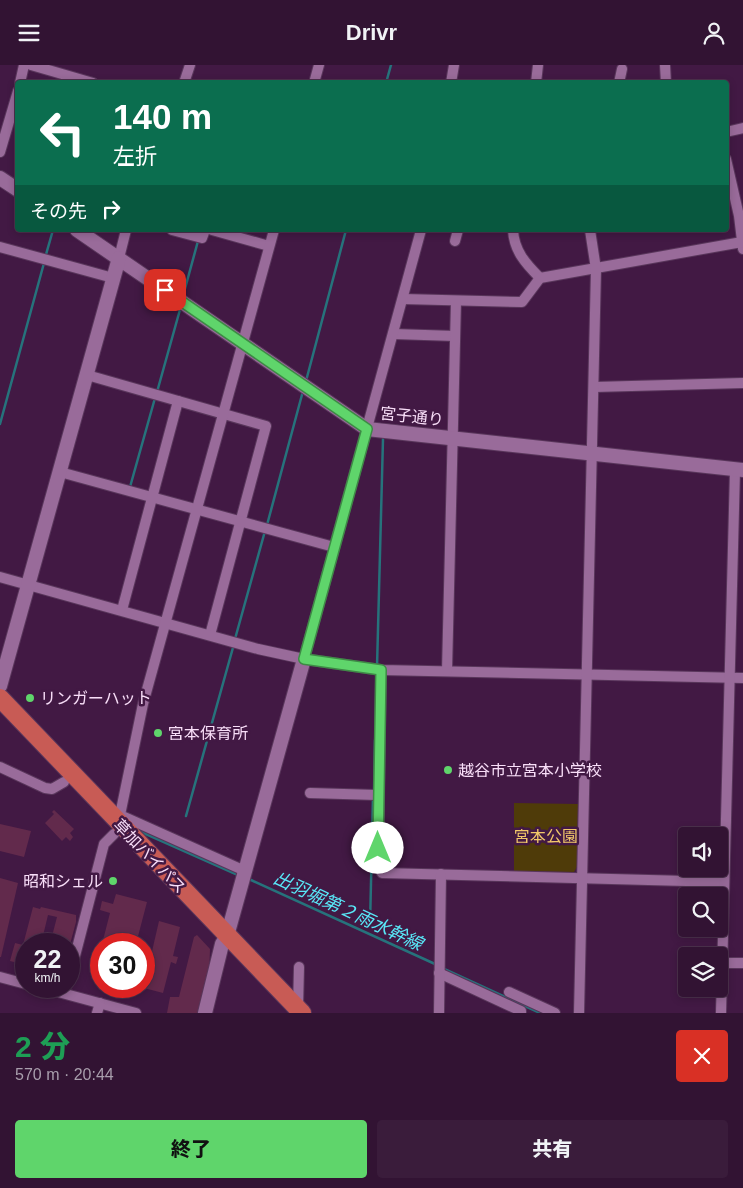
<!DOCTYPE html>
<html lang="ja">
<head>
<meta charset="utf-8">
<style>
	:root { --surface:#321333; --page:#3a1c3b; --text:#f1f3f6; --muted:#a89eac; --line:#4d324e; --accent:#5fd56b }
	body { margin:0; font-family:Arial,"Noto Sans JP",sans-serif; background:var(--page); color:var(--text); height:100vh; display:flex; flex-direction:column; font-size:19px; white-space:nowrap }
	* { box-sizing:border-box; margin:0 }
	p { font-size:16px; color:var(--muted) }
	.icon { flex:none; width:28px; height:28px; fill:none; stroke:currentColor; stroke-width:2; stroke-linecap:round; stroke-linejoin:round }
	.map { position:relative; height:948px; overflow:hidden }
	.details { display:flex; flex-direction:column; background:var(--surface); flex:1 }
	.details>* { flex:none }
	.hud { position:absolute; left:15px; top:15px; width:714px; height:152px; border-radius:5px; box-shadow:0 2px 8px #0003,0 0 0 1px var(--line); background:#0b6e4f; color:#fff; overflow:hidden }
	.tools { position:absolute; left:678px; top:762px; display:grid; gap:10px }
	.tools a { display:grid; place-items:center; width:50px; height:50px; border-radius:5px; background:var(--surface); box-shadow:0 2px 8px #0003,0 0 0 1px var(--line); font-size:25px }
	.speed { position:absolute; left:15px; top:868px; display:flex; gap:10px; font-size:25px; font-weight:700; text-align:center }
	.speed>* { display:grid; place-content:center; width:65px; height:65px; border-radius:50%; background:var(--surface); box-shadow:0 2px 8px #0003,0 0 0 1px var(--line); line-height:1 }
	.speed small { font-size:12px; font-weight:400 }
	.speed .limit { border:8px solid #d22; background:#fff; color:#111 }
	.pin { position:absolute; display:grid; place-items:center; width:42px; height:42px; color:#fff; margin:-21px; border-radius:10px; box-shadow:0 2px 8px #0006 }
	.me { position:absolute; width:55px; margin:-28px; rotate:0deg; stroke-linejoin:round; filter:drop-shadow(0 0 4px #0008) }
	.turn { display:flex; align-items:center; gap:18px; height:105px; padding:0 15px; font-size:22px }
	.turn .icon { width:65px; height:65px; stroke-width:2.5 }
	.turn b { display:block; font-size:35px; line-height:42px }
	.then { display:flex; align-items:center; height:48px; padding:0 15px; background:#0003; gap:10px; font-size:19px }
	.round { display:grid; place-items:center; flex:none; width:52px; height:52px; border-radius:5px; background:var(--page) }
	.headline { display:flex; align-items:center; justify-content:space-between; height:85px; padding:0 15px }
	h1 { font-size:30px; font-weight:800; line-height:38px; color:#1e9e55 }
	.cta { display:flex; gap:10px; margin-top:auto; padding:10px 15px }
	.cta a { flex:1; height:58px; border-radius:5px; background:var(--accent); color:#111; font-size:20px; font-weight:800; line-height:58px; text-align:center }
	.cta a+a { background:var(--page); color:var(--text) }
	header { display:flex; justify-content:space-between; align-items:center; height:65px; padding:0 15px; background:var(--surface); font-size:22px; font-weight:800 }
	.map>svg:first-child { display:block }
</style>
</head>
<body>
<header><svg class="icon" aria-label="menu" viewBox="0 0 24 24"><path d="M4 6h16M4 12h16M4 18h16"/></svg>Drivr<svg class="icon" aria-label="person" viewBox="0 0 24 24"><circle cx="12" cy="8" r="4"/><path d="M4 21q1-7 8-7t8 7"/></svg></header>
<div class="map">
<svg width="743" height="948" viewBox="0 0 743 948">
	<rect width="100%" height="100%" fill="#421944"/>
	<polygon fill="#4f3b09" points="514,738 578,739 577,802 574,807 514,806"/>
	<g fill="none" stroke-linecap="round" stroke-linejoin="round">
		<g stroke="#26737c" stroke-width="2.5">
			<polyline points="386,18 391,0"/>
			<polyline points="45,193 53,165"/>
			<polyline points="183,231 198,176"/>
			<polyline points="306,316 346,165"/>
			<polyline points="157,327 181,241"/>
			<polyline points="0,359 44,198"/>
			<polyline points="130,422 155,333"/>
			<polyline points="267,460 303,326"/>
			<polyline points="235,574 265,466"/>
			<polyline points="377,602 383,374"/>
			<polyline points="374,727 375,675"/>
			<polyline points="186,751 234,579"/>
			<polyline points="139,766 238,810"/>
			<polyline points="251,815 435,899"/>
			<polyline points="370,860 373,732"/>
			<polyline points="442,903 540,948"/>
		</g>
	</g>
	<g fill="#622a4c">
		<polygon points="54,745 74,764 70,768 73,772 70,776 66,772 62,776 45,758 54,749 52,747"/>
		<polygon points="0,759 31,766 24,792 0,786"/>
		<polygon points="0,813 18,818 1,892 0,892"/>
		<polygon points="116,829 147,837 136,879 102,879 110,848 100,845 102,836 113,839"/>
		<polygon points="33,842 40,844 41,842 76,850 76,857 69,883 69,879 50,879 57,852 48,850 41,879 26,879 26,911 16,905 18,898 10,896 15,878 23,880"/>
		<polygon points="159,856 180,862 173,891 178,892 176,899 171,897 163,928 140,922 144,921"/>
		<polygon points="197,870 210,884 209,911 199,948 167,948 170,932 179,932 194,872"/>
	</g>
	<g fill="none" stroke-linecap="round" stroke-linejoin="round">
		<defs>
			<g id="street">
				<polyline points="31,0 93,18"/>
				<polyline points="665,0 666,18"/>
				<polyline points="20,18 24,0"/>
				<polyline points="184,18 190,0"/>
				<polyline points="314,18 319,0"/>
				<polyline points="451,18 454,0"/>
				<polyline points="536,18 538,0"/>
				<polyline points="619,18 622,4"/>
				<polyline points="726,67 743,63"/>
				<polyline points="0,87 18,26"/>
				<polyline points="726,94 739,151 743,184"/>
				<polyline points="172,165 202,173 205,165"/>
				<polyline points="212,165 269,181"/>
				<path d="M513,165C514,186 526,199 540,213"/>
				<polyline points="455,176 458,165"/>
				<polyline points="0,182 113,213"/>
				<polyline points="119,193 126,165"/>
				<polyline points="403,234 522,237 540,213 742,177"/>
				<polyline points="394,269 455,271"/>
				<polyline points="87,310 266,361 210,570"/>
				<polyline points="594,322 743,318"/>
				<polyline points="60,407 334,482"/>
				<polyline points="0,512 258,584 304,594 381,605 743,613"/>
				<polyline points="122,545 178,336"/>
				<polyline points="304,594 421,165"/>
				<polyline points="381,605 378,801 382,808 724,817"/>
				<polyline points="447,606 456,236"/>
				<polyline points="0,702 45,723 52,724 64,717"/>
				<polyline points="310,728 377,730"/>
				<polyline points="245,806 120,750 143,639 274,165"/>
				<polyline points="722,898 743,898"/>
				<polyline points="439,908 521,946 521,948"/>
				<polyline points="0,912 26,919"/>
				<polyline points="69,914 104,779 114,769"/>
				<polyline points="36,921 136,948"/>
				<polyline points="509,927 555,948"/>
				<polyline points="298,943 299,902"/>
				<polyline points="97,948 100,938"/>
				<polyline points="439,948 441,809"/>
				<polyline points="579,948 596,204 590,165"/>
				<polyline points="721,948 735,405"/>
			</g>
			<g id="secondary">
				<polyline points="0,113 18,125"/>
				<polyline points="77,165 367,364 743,405"/>
				<polyline points="0,621 119,193"/>
				<polyline points="205,948 222,879 227,871 304,594"/>
			</g>
			<polyline id="highway" points="0,633 302,948"/>
		</defs>
		<use href="#street" stroke="#59365b" stroke-width="12"/>
		<use href="#secondary" stroke="#59365b" stroke-width="16"/>
		<use href="#highway" stroke="#59365b" stroke-width="20"/>
		<use href="#street" stroke="#996b9a" stroke-width="10"/>
		<use href="#secondary" stroke="#996b9a" stroke-width="14"/>
		<use href="#highway" stroke="#c85b55" stroke-width="18"/>
	</g>
	<g fill="none" stroke-linecap="round" stroke-linejoin="round">
		<defs>
			<polyline id="route" points="165,225 367,364 304,594 381,605 378,783"/>
		</defs>
		<use href="#route" stroke="#3e8a46" stroke-width="12"/>
		<use href="#route" stroke="#5fd56b" stroke-width="9"/>
	</g>
	<g fill="#5fd56b" stroke="#421944" stroke-width="2">
		<circle cx="30" cy="633" r="5"/>
		<circle cx="158" cy="668" r="5"/>
		<circle cx="448" cy="705" r="5"/>
		<circle cx="113" cy="816" r="5"/>
	</g>
	<g text-anchor="middle" stroke-width="5" stroke-linejoin="round" paint-order="stroke">
		<g font-size="16" fill="#f8def8" stroke="#421944">
			<text transform="translate(412 351) rotate(6)" y="6">宮子通り</text>
			<text transform="translate(150 791) rotate(46)" y="6">草加バイパス</text>
		</g>
		<g font-size="16" fill="#f8def8" stroke="#421944" text-anchor="start">
			<text x="40" y="639">リンガーハット</text>
			<text x="168" y="674">宮本保育所</text>
			<text x="458" y="711">越谷市立宮本小学校</text>
			<text x="103" y="822" text-anchor="end">昭和シェル</text>
		</g>
		<g font-size="16" fill="#f2c86a" stroke="#421944">
			<text x="546" y="777">宮本公園</text>
		</g>
		<g font-size="18" font-style="italic" fill="#59e8f8" stroke="#421944">
			<text transform="translate(348 846) rotate(25)" y="6">出羽堀第２雨水幹線</text>
		</g>
	</g>
</svg>
<div class="tools">
<a><svg class="icon" aria-label="sound" viewBox="0 0 24 24"><path d="M4 9h4l5-4v14l-5-4H4zM17 9q2 3 0 6"/></svg></a>
<a><svg class="icon" aria-label="search" viewBox="0 0 24 24"><circle cx="10" cy="10" r="6"/><path d="M15 15l6 6"/></svg></a>
<a><svg class="icon" aria-label="layers" viewBox="0 0 24 24"><path d="M12 4l9 5-9 5-9-5zM3 14l9 5 9-5"/></svg></a>
</div>
<div class="speed"><div>22<small>km/h</small></div><div class="limit">30</div></div>
<div class="pin" style="left:165px;top:225px;background:#d93025"><svg class="icon" aria-label="arrive" viewBox="0 0 24 24"><path d="M6 21V4h12l-3 4 3 4H6"/></svg></div>
<svg class="me" style="left:378px;top:783px" viewBox="-20 -20 40 40"><circle r="19" fill="#fff"/><path d="M0-13L10 11 0 6-10 11z" fill="#5fd56b"/></svg>
<div class="hud">
<div class="turn"><svg class="icon" aria-label="left" viewBox="0 0 24 24"><path d="M17 20v-9H6M10 6l-5 5 5 5"/></svg><div><b>140 m</b>左折</div></div>
<div class="then">その先<svg class="icon" aria-label="right" viewBox="0 0 24 24"><path d="M7 20v-9h11M14 6l5 5-5 5"/></svg></div>
</div>
</div>
<section class="details">
<div class="headline"><div><h1>2 分</h1><p>570 m · 20:44</p></div><a class="round" style="background:#d93025;color:#fff"><svg class="icon" aria-label="close" viewBox="0 0 24 24"><path d="M6 6l12 12M18 6L6 18"/></svg></a></div>
<div class="cta"><a>終了</a><a>共有</a></div>
</section>
</body>
</html>
